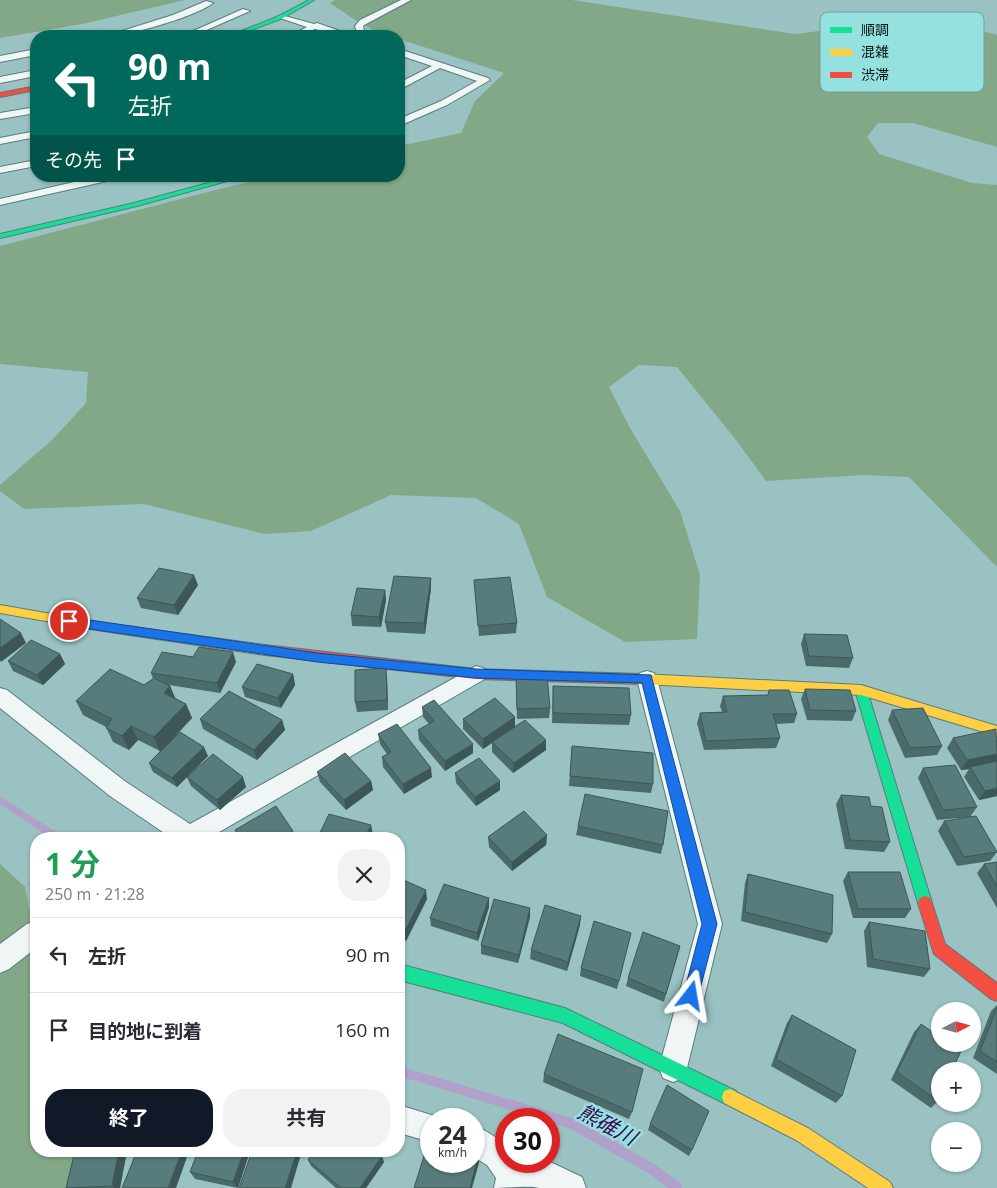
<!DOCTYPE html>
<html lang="ja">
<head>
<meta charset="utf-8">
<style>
	:root { --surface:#fff; --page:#f2f2f3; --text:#2b2b33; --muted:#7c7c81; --line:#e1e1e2; --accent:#111827 }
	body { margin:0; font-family:"Open Sans","Noto Sans JP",sans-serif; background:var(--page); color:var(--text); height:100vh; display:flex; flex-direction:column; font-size:19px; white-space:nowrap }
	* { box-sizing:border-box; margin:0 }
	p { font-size:16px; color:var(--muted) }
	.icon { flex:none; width:28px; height:28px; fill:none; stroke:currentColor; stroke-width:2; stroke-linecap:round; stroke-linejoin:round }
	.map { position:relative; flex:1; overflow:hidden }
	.side { position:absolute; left:30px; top:832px; width:375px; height:325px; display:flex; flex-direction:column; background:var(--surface); border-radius:20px; box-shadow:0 1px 4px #0004 }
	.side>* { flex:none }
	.banner { position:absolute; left:30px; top:30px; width:375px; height:152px; border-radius:20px; box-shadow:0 1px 4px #0004; background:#00695c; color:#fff; overflow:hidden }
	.needle { width:32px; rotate:84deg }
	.buttons { position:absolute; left:931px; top:1002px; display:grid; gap:10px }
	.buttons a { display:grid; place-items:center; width:50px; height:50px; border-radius:50%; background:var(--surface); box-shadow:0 1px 4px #0004; font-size:25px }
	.speed { position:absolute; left:420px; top:1108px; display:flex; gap:10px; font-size:25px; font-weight:700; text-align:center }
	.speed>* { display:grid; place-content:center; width:65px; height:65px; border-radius:50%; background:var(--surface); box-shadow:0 1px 4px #0004; line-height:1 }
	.speed small { font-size:12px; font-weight:400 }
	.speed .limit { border:8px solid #d22; background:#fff; color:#111 }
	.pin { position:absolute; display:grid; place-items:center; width:42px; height:42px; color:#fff; margin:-21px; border:2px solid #fff; border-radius:50%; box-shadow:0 1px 5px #0007 }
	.me { position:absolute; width:55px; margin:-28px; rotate:14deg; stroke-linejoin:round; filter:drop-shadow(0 0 4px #0008) }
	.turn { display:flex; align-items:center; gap:18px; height:105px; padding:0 15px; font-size:22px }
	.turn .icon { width:65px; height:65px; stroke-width:2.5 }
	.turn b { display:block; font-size:35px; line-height:42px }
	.then { display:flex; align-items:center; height:48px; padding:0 15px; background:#0003; gap:10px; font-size:19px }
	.round { display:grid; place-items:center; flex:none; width:52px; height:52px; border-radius:20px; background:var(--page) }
	.summary { display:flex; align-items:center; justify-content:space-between; height:85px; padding:0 15px }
	h1 { font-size:30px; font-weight:700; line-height:38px; color:#1e9e55 }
	.cta { display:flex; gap:10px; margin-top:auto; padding:10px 15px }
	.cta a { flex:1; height:58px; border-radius:20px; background:var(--accent); color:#fff; font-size:20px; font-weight:700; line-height:58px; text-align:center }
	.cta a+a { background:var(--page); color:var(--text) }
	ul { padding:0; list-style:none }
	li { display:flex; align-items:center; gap:15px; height:75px; padding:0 15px; border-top:1px solid var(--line) }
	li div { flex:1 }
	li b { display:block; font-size:19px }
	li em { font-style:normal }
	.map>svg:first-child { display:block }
</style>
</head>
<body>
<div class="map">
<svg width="997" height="1188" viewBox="0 0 997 1188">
	<rect width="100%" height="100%" fill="#9ac2c2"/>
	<g fill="#83a887">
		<polygon points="0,0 185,0 82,24 0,38"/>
		<path d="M335,0H572L795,34L827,30L890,14H907L924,15L997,35V147L913,123H878L867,137L879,154L972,183L997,185V567L909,477L864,475L766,481L736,440L677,367L639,365L609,387L630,428L680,511L700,575L697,639L625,642L547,597L519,524L476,498L391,495L311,531L265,534L144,504L24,509L0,491V485L52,440L86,403L88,372L0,364V246L219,189L275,176H399V146L461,133L475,101L504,73L399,39V36C374,36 350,16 330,3Z"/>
		<polygon points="0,864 25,887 36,944 36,1151 80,1151 87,1188 0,1188"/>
	</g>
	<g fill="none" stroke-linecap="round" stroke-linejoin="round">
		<g fill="#b0a1cb" fill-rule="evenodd">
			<polygon points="0,796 62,836 63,839 52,839 0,804"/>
			<polygon points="399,1066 575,1119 656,1165 681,1184 682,1188 668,1188 648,1173 569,1128 549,1122 549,1119 540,1119 399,1076"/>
		</g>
		<defs>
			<g id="street">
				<polygon points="401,0 411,0 366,24 363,26 365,34 363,36 342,36 315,29 300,36 290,36 307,27 277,17 281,15 314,24 317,23 354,36 357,33 355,26 360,20"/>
				<path d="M206,1L213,3C197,16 126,37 106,36L173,15Z"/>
				<polygon points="243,9 250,11 193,36 182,36"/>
				<polygon points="36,49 36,55 0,62 0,56"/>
				<polygon points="399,49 488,78 490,80 447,105 399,126 399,119 441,101 477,81 440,68 399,90 399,83 432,66 399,55"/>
				<polygon points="36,70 36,76 0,83 0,77"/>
				<polygon points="36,107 36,113 0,119 0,113"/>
				<polygon points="36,131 36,137 0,144 0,138"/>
				<polygon points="36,160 36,166 0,173 0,167"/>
				<polygon points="100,176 121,176 116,179 0,205 0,199"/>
				<polygon points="476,666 483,668 486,674 483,680 207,839 173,839 110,796 0,708 0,688 7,690 126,782 190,824"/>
				<polygon points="647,671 654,673 657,679 722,924 687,1068 683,1078 673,1082 663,1078 659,1068 698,924 637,679 640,673"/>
				<polygon points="36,921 36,948 9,969 0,973 0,944 27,924"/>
				<polygon points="399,1105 441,1118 431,1119 431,1142 399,1133"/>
				<path d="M474,1126L484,1130L506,1144V1161H548L582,1177L586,1188H539C533,1185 504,1188 494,1188L496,1178L487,1165L474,1157Z"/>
			</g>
			<g id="fast">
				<polygon points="309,0 314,0 283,18 235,36 229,36 279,16"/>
				<polygon points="234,176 245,176 137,206 0,238 0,234 134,203"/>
				<polygon points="861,685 865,687 867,690 932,903 930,908 925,910 920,908 918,903 855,690 857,687"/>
				<polygon points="399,964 565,1008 736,1091 738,1097 736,1103 730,1105 724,1103 563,1023 399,980"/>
			</g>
			<g id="slow">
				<polygon points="0,605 103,623 265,645 269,647 271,650 269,653 265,655 103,631 0,613"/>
				<polygon points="642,674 861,685 997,726 997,736 861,695 642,684 638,682 636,679 638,676"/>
				<polygon points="730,1089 808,1128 890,1182 893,1188 868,1188 796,1140 724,1103 722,1097 724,1091"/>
			</g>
			<g id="jam">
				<polygon points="36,86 36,90 0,97 0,93"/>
				<polygon points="265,645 476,669 642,674 646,676 648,679 646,682 642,684 476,679 265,655 261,653 259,650 261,647"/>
				<polygon points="925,896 930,898 932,903 945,944 997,983 997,1001 991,999 934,954 918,903 920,898"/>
			</g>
		</defs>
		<use href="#street" stroke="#597d7c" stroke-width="2"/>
		<use href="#fast" stroke="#597d7c" stroke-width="2"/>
		<use href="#slow" stroke="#597d7c" stroke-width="2"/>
		<use href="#jam" stroke="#597d7c" stroke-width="2"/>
		<g stroke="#b4bfbf" stroke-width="1" stroke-dasharray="2.5 1" stroke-linecap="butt">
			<polyline points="771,0 846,14 857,18"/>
			<polyline points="986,0 997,8"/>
		</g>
		<use href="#street" fill="#f0f6f6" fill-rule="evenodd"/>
		<use href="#fast" fill="#16e098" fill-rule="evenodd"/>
		<use href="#slow" fill="#ffcf43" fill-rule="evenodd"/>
		<use href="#jam" fill="#f24e42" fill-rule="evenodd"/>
	</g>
	<g fill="#4b6b6a">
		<polygon points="431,578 431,588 425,634 387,632 385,622"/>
		<polygon points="474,580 517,623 516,633 479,636"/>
		<polygon points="198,585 178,615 141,608 137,598"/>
		<polygon points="385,590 386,600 381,627 352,626 351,615"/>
		<polygon points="804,634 853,658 849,668 806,666 801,644"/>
		<polygon points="60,654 65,664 43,685 13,671 8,661"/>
		<polygon points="193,657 236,662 220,693 169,685 170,686 175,698 186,704 192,718 165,747 208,756 188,776 246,787 220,810 191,786 187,777 177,787 153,772 149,763 160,751 138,740 129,750 113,742 106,727 83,715 76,701 144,685 153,679 151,673"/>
		<polygon points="293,674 295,685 281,708 245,697 242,687"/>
		<polygon points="516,676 550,708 549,718 517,719"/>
		<polygon points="387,678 388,710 357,712 355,702"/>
		<polygon points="553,686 631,715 629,725 552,723"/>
		<polygon points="805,689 856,711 852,721 807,720 801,699"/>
		<polygon points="723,696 797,714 794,723 776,724 780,738 776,748 704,750 697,723 700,713 722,712 720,706"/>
		<polygon points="422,707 473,744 473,753 445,771 419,740 418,730 429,724 423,717"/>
		<polygon points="892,710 942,746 937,755 905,758 888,720"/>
		<polygon points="515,717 515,726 546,740 546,750 513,773 492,752 492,743 483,749 463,729 463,719"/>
		<polygon points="200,719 282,720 285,730 257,760 203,729"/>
		<polygon points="378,734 432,777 404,794 383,767 382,757 387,754 380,744"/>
		<polygon points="953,738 997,796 979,800 964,777 969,769 961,770 947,748"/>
		<polygon points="572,746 653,784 651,793 569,786"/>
		<polygon points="923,768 977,807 970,817 937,820 918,778"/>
		<polygon points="317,772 371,781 373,790 346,810 320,782"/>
		<polygon points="455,773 500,790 476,806 456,783"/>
		<polygon points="841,795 871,806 890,842 884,852 845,849 836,804"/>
		<polygon points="944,821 997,852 990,861 957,866 938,831"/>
		<polygon points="578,826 663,845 661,854 576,835"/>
		<polygon points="547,835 546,845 512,871 489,847 488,837"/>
		<polygon points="997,862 997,908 977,873 984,864"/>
		<polygon points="848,872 911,909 905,918 853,918 843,881"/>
		<polygon points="748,874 832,934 827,943 741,921 745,883"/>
		<polygon points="399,878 427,899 406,941 399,938"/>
		<polygon points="489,898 489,907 478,941 431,926 430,918"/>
		<polygon points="530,917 518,963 481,954 481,945"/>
		<polygon points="869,922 930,969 924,977 867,967 864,931"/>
		<polygon points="580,925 567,971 530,959 531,950"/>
		<polygon points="631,933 617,989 580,976 581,968"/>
		<polygon points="680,946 664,1002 626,986 628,978"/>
		<polygon points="997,1005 997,1074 973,1058 991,1011"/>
		<polygon points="792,1015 842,1096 836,1103 771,1066 787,1023"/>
		<polygon points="921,1024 938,1101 931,1108 891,1080 914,1032"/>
		<polygon points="544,1074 632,1112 629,1119 543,1082"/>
		<polygon points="650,1124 692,1150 689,1156 648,1130"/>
		<polygon points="75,1151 127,1151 120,1188 66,1188"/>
		<polygon points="198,1151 250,1151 238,1188 195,1179 190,1172"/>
		<polygon points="308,1160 384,1162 366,1188 336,1188 311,1166"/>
	</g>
	<g fill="#3d5756">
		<polygon points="194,575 198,585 178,615 174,605"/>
		<polygon points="431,578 431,588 425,634 424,623"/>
		<polygon points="385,590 386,600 381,627 379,617"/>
		<polygon points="21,633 26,643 1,662 0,660 0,648"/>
		<polygon points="233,652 236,662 220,693 217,683"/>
		<polygon points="60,654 65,664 43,685 37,675"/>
		<polygon points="386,668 387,678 388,710 387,700"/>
		<polygon points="293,674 295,685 281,708 278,698"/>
		<polygon points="170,686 176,700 164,693"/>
		<polygon points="186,704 192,718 160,752 154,737"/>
		<polygon points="515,717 515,727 483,749 483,739"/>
		<polygon points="282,720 285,730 257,760 254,750"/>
		<polygon points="131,726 138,740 129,750 122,736"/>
		<polygon points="546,740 546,750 513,773 514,763"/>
		<polygon points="473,744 473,753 445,771 445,761"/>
		<polygon points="204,747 208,756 177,787 172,778"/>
		<polygon points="997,754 997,763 970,767 969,769 961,770 967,760"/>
		<polygon points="431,768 432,777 404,794 403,784"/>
		<polygon points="243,777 246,787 220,810 217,800"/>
		<polygon points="371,781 373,790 346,810 344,800"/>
		<polygon points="500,781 500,790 476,806 475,797"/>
		<polygon points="997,788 997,796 979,800 985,791"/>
		<polygon points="371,825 373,835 371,839 365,839"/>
		<polygon points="293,831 295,839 280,839"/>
		<polygon points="547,835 546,845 512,871 512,862"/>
		<polygon points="426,890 427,899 406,941 404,933"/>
		<polygon points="489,898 489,907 478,941 477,933"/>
		<polygon points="530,908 530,917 518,963 519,955"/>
		<polygon points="581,916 580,925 567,971 568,962"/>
		<polygon points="119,1151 127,1151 120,1188 115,1188 112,1186"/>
		<polygon points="182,1151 183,1151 187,1157 176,1188 168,1188"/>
		<polygon points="244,1151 250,1151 238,1188 233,1182"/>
		<polygon points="297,1151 302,1151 291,1188 285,1188"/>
		<polygon points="382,1156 384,1162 366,1188 360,1188"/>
		<polygon points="478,1156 479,1163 472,1188 470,1188"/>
	</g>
	<g fill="#577c7b" stroke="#3d5756">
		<polygon points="159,568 194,575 174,605 137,598"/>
		<polygon points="394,576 431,578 424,623 385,622"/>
		<polygon points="510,577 517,623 478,626 474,580"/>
		<polygon points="357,588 385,590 379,617 351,615"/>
		<polygon points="0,619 21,633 0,648"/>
		<polygon points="804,634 847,635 853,658 809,656"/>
		<polygon points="31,640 60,654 37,675 8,661"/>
		<polygon points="199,647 233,652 217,683 151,673 162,652 193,657"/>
		<polygon points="257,664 293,674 278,698 242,687"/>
		<polygon points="386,668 387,700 355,702 355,670"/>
		<polygon points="110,669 144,685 154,678 170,686 164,693 186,704 154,737 131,726 122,736 106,728 112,719 76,701"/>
		<polygon points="516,676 547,676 550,708 517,709"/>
		<polygon points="553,686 629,688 631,715 553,713"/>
		<polygon points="805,689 850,690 856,711 810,710"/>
		<polygon points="769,690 789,690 797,714 773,714 780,738 706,741 700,713 727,712 723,696 768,695"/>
		<polygon points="229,691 282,720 254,750 200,719"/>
		<polygon points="495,698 515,717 483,739 463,719"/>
		<polygon points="434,700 473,744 445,761 418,730 434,721 422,707"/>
		<polygon points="923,708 942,746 910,748 892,710"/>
		<polygon points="525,720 546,740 514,763 492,742"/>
		<polygon points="397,724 431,768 403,784 382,757 391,752 378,734"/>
		<polygon points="996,729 997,754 967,760 953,738"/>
		<polygon points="180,732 204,747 172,778 149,763"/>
		<polygon points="572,746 653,753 653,784 570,776"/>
		<polygon points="345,753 371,781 344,800 317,772"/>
		<polygon points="213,754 243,777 217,800 187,777"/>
		<polygon points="479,758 500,781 475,797 455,773"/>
		<polygon points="997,761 997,788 985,791 970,767"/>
		<polygon points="955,765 977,807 943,810 923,768"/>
		<polygon points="585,794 668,811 663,845 578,826"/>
		<polygon points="841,795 869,797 871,806 882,807 890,842 850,840"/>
		<polygon points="276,806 293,831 280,839 240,839 235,830"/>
		<polygon points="524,811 547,835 512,862 488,837"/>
		<polygon points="329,814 371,825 365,839 317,839"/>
		<polygon points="976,816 997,852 964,857 944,821"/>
		<polygon points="997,862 997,887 984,864"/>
		<polygon points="848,872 900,872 911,909 858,909"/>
		<polygon points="748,874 833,895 832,934 745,912"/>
		<polygon points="399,878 426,890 404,933 399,930"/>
		<polygon points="444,884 489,898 477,933 430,918"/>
		<polygon points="494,899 530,908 519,955 481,945"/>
		<polygon points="545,905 581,916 568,962 531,950"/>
		<polygon points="594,921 631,933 619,981 581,968"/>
		<polygon points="869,922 925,931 930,969 873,959"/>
		<polygon points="643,932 680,946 666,994 628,978"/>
		<polygon points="997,1008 997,1062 980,1051"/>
		<polygon points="792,1015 856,1050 842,1096 776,1059"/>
		<polygon points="921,1024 940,1037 940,1044 950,1044 961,1051 952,1071 940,1071 940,1097 938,1101 897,1072"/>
		<polygon points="558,1034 643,1069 632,1112 544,1074"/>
		<polygon points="667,1085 709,1111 692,1150 650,1124"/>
		<polygon points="429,1140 431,1140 431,1161 474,1161 474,1155 478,1156 470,1188 414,1188"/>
		<polygon points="75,1151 119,1151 112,1186 66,1188"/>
		<polygon points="137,1151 182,1151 168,1188 122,1188"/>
		<polygon points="198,1151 244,1151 233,1182 190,1172"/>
		<polygon points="252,1151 297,1151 285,1188 239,1188"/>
		<polygon points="314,1151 376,1151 382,1156 360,1188 341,1188 308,1160"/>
	</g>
	<polygon fill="#1a73e8" stroke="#114b97" points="69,617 317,653 476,669 651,675 717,924 697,1001 691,1004 686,1001 683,996 702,924 642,683 476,678 317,662 69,626 63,621"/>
	<g text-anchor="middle" stroke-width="5" stroke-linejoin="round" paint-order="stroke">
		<g font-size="21" font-style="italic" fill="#3e0a54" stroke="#95e1df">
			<text transform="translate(607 1125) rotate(28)" y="7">熊碓川</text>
		</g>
	</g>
	<rect x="820" y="12" width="164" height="80" rx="8" fill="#95e1df" stroke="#68a2a1" stroke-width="1"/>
	<rect x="830" y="27" width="22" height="6" fill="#16e098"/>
	<rect x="830" y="49" width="22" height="7" fill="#ffcf43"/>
	<rect x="830" y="72" width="22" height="6" fill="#f24e42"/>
	<g font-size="14" fill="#000f0f">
		<text x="861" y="35">順調</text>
		<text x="861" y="57">混雑</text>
		<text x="861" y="80">渋滞</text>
	</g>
</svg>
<div class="buttons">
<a><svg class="needle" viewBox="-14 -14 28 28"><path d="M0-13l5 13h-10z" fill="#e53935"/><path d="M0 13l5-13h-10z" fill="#7c7c81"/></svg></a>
<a>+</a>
<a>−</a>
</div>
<div class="speed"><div>24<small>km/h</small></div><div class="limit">30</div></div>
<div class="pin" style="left:69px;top:621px;background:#d93025"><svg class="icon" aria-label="arrive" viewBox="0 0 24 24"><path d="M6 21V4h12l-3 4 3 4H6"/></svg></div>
<svg class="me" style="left:691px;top:996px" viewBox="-20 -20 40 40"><path d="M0-17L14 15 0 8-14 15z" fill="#1a73e8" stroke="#fff" stroke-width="4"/></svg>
<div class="banner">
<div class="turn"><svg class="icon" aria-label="left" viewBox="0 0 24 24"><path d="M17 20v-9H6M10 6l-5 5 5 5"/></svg><div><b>90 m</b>左折</div></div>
<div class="then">その先<svg class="icon" aria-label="arrive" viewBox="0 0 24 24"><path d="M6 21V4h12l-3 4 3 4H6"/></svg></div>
</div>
<section class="side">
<div class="summary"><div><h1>1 分</h1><p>250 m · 21:28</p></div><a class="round"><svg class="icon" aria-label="close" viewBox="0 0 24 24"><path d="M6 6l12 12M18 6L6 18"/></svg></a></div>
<ul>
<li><svg class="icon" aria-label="left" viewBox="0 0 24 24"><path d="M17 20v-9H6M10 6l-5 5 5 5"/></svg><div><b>左折</b></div><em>90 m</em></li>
<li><svg class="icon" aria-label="arrive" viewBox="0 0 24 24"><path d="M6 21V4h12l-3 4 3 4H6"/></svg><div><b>目的地に到着</b></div><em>160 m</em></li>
</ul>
<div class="cta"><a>終了</a><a>共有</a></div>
</section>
</div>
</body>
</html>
